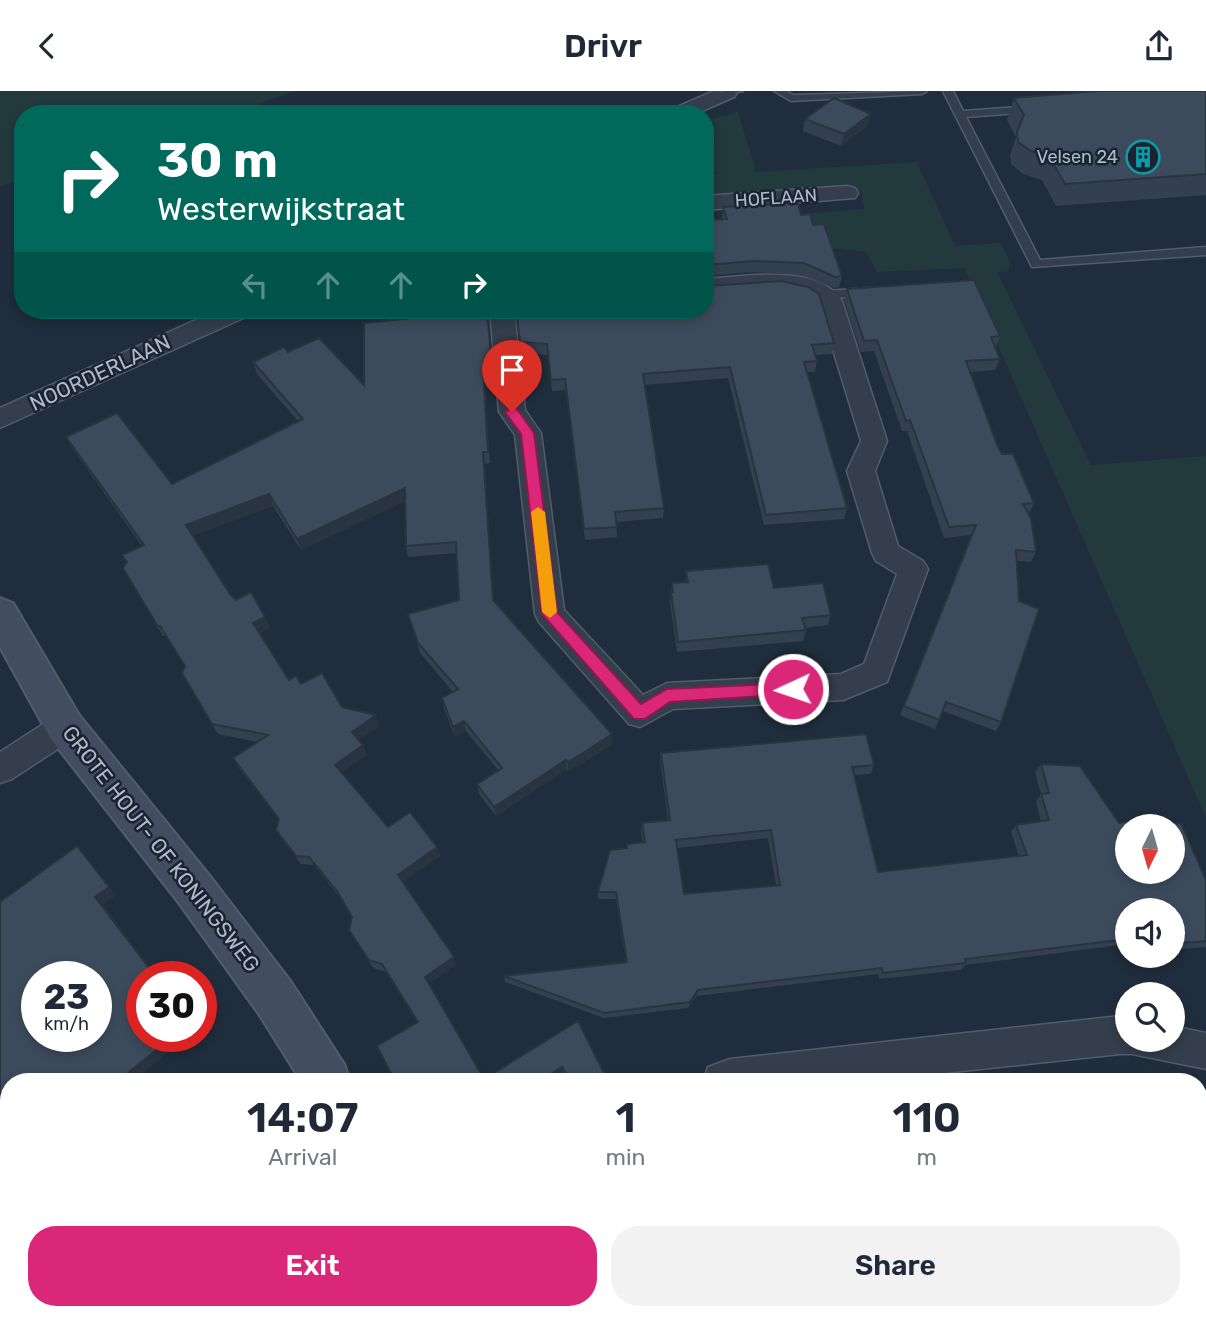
<!DOCTYPE html>
<html lang="en">
<head>
<meta charset="utf-8">
<style>
	:root { --surface:#fff; --page:#f2f2f3; --text:#1f2937; --muted:#747a83; --accent:#db2777 }
	body { margin:0; font-family:Rubik,sans-serif; background:var(--page); color:var(--text); height:100vh; display:flex; flex-direction:column; font-size:26px; white-space:nowrap }
	* { box-sizing:border-box; margin:0 }
	p { font-size:23px; color:var(--muted) }
	.icon { flex:none; width:38px; height:38px; fill:none; stroke:currentColor; stroke-width:2; stroke-linecap:round; stroke-linejoin:round }
	.map { position:relative; flex:1; overflow:hidden }
	.panel { position:absolute; left:0px; top:982px; width:1208px; height:247px; display:flex; flex-direction:column; background:var(--surface); border-radius:28px 28px 0 0; box-shadow:0 4px 10px #0003 }
	.panel>* { flex:none }
	.guide { position:absolute; left:14px; top:14px; width:700px; height:214px; border-radius:28px; box-shadow:0 4px 10px #0003; background:#00695c; color:#fff; overflow:hidden }
	.needle { width:46px; rotate:185deg }
	.buttons { position:absolute; left:1115px; top:723px; display:grid; gap:14px }
	.buttons a { display:grid; place-items:center; width:70px; height:70px; border-radius:50%; background:var(--surface); box-shadow:0 4px 10px #0003; font-size:35px }
	.speed { position:absolute; left:21px; top:870px; display:flex; gap:14px; font-size:35px; font-weight:700; text-align:center }
	.speed>* { display:grid; place-content:center; width:91px; height:91px; border-radius:50%; background:var(--surface); box-shadow:0 4px 10px #0003; line-height:1 }
	.speed small { font-size:18px; font-weight:400 }
	.speed .limit { border:10px solid #d22; background:#fff; color:#111 }
	.pin { position:absolute; display:grid; place-items:center; width:60px; height:60px; color:#fff; margin:-72px -30px; border-radius:50% 50% 50% 0; rotate:-45deg; box-shadow:0 0 7px #0007 }
	.pin .icon { rotate:45deg }
	.me { position:absolute; width:77px; margin:-38px; rotate:267deg; stroke-linejoin:round; filter:drop-shadow(0 0 5px #0008) }
	.turn { display:flex; align-items:center; gap:24px; height:147px; padding:0 28px; font-size:32px }
	.turn .icon { width:91px; height:91px; stroke-width:2.5 }
	.turn b { display:block; font-size:49px; line-height:60px }
	.lanes { display:flex; align-items:center; height:66px; padding:0 28px; background:#0003; justify-content:center; gap:35px; direction:ltr }
	.lanes .off { opacity:.35 }
	.eta { display:flex; justify-content:space-evenly; align-items:center; height:119px; text-align:center }
	.eta b { font-size:42px; font-weight:600; line-height:49px }
	.action { display:flex; gap:14px; margin-top:auto; padding:14px 28px }
	.action a { flex:1; height:80px; border-radius:28px; background:var(--accent); color:#fff; font-size:28px; font-weight:600; line-height:80px; text-align:center }
	.action a+a { background:var(--page); color:var(--text) }
	header { display:flex; justify-content:space-between; align-items:center; height:91px; padding:0 28px; background:var(--surface); font-size:32px; font-weight:600 }
	.map>svg:first-child { display:block }
</style>
</head>
<body>
<header><svg class="icon" aria-label="back" viewBox="0 0 24 24"><path d="M15 5l-7 7 7 7"/></svg>Drivr<svg class="icon" aria-label="share" viewBox="0 0 24 24"><path d="M12 15V3M7 8l5-5 5 5M5 13v7h14v-7"/></svg></header>
<div class="map">
<svg width="1206" height="1228" viewBox="0 0 1206 1228">
	<rect width="100%" height="100%" fill="#202d3c"/>
	<g fill="#223a3d">
		<polygon points="0,0 294,0 233,23 23,23 23,88 0,95"/>
		<polygon points="738,21 756,81 917,71 955,155 1000,152 1010,170 1009,180 997,181 1091,374 1206,365 1206,727 964,177 877,181 866,161 830,157 812,137 810,122 864,118 861,100 839,97 705,107 705,85 719,81 705,81 705,49 715,48 711,28"/>
	</g>
	<g fill="none" stroke-linecap="round" stroke-linejoin="round">
		<defs>
			<g id="lane">
				<polygon points="723,0 743,0 723,4"/>
				<polygon points="774,0 786,0 793,4 927,0 922,3 791,10"/>
				<polygon points="943,0 953,0 963,20 1030,15 1035,18 1030,21 966,26 1040,169 1206,156 1206,164 1032,176"/>
				<polygon points="868,197 872,198 872,204 825,208 819,204 825,200"/>
				<polygon points="1206,1143 1206,1163 1199,1164 1199,1144"/>
			</g>
			<g id="street">
				<polygon points="714,0 737,2 734,6 695,23 667,23 670,19"/>
				<polygon points="847,95 855,97 858,102 855,107 705,119 705,105"/>
				<path d="M753,184C783,183 824,182 842,210L887,350L875,380L898,455L923,470L928,478L887,591L843,609L673,618L640,636L629,633L539,531L535,523L515,344L499,321L490,220H514L525,319L541,342L564,519L643,604L667,592L841,583L864,573L897,483L876,470L872,462L847,380L861,350L819,213C790,188 740,201 705,204V188Z"/>
				<polygon points="218,219 251,219 248,225 0,337 0,317"/>
				<polygon points="65,622 76,626 81,636 76,646 12,688 0,692 0,661 54,626"/>
				<polygon points="1120,925 1127,927 1127,948 1172,948 1172,935 1206,942 1206,978 1132,963 1120,963 870,990 703,990 708,976 730,968"/>
				<polygon points="632,1220 693,1220 690,1228 629,1228"/>
			</g>
			<g id="secondary">
				<polygon points="0,507 13,512 79,624 209,784 291,891 344,973 350,990 301,990 259,923 179,812 51,648 0,556"/>
				<polygon points="406,1220 458,1220 461,1228 409,1228"/>
			</g>
		</defs>
		<use href="#lane" stroke="#525c6a" stroke-width="3"/>
		<use href="#street" stroke="#525c6a" stroke-width="3"/>
		<use href="#secondary" stroke="#525c6a" stroke-width="4"/>
		<use href="#lane" fill="#343e4c" fill-rule="evenodd"/>
		<use href="#street" fill="#343e4c" fill-rule="evenodd"/>
		<use href="#secondary" fill="#424d60" fill-rule="evenodd"/>
	</g>
	<g fill="#34404f" fill-rule="evenodd">
		<polygon points="1206,0 1206,104 1056,115 1042,89 1023,83 1011,73 1010,64 1016,46 1007,29 1014,7"/>
		<polygon points="805,28 868,35 841,55 803,40"/>
		<polygon points="723,116 801,124 813,134 842,185 839,196 833,197 802,184 753,181 705,185 705,129 722,128"/>
		<polygon points="847,198 1000,245 996,257 995,257 1000,268 995,279 970,281 998,356 1034,412 1029,422 1036,461 1031,471 1017,470 1001,631 996,640 943,620 935,638 900,624 971,444 944,447 907,340 902,340 874,260 861,261 844,209"/>
		<polygon points="487,219 493,288 484,289 490,372 485,373 493,510 612,653 583,672 568,680 567,678 496,725 479,703 477,693 498,679 466,640 455,646 444,618 442,607 453,601 420,562 408,523 459,509 457,462 408,466 406,455 405,410 301,459 273,415 193,444 230,503 270,537 260,542 289,589 301,593 342,616 379,635 359,648 367,664 341,681 388,736 440,765 402,791 456,874 429,892 484,988 578,930 608,990 567,990 563,982 549,990 395,990 417,931 386,881 373,877 363,861 349,839 352,827 341,808 314,774 301,773 281,747 276,739 279,729 238,676 233,667 257,651 218,643 182,582 185,576 166,545 163,545 123,477 142,455 73,358 66,346 172,393 298,330 257,283 253,271 288,261 364,294"/>
		<polygon points="516,219 834,252 832,263 816,264 817,270 815,281 807,281 847,417 844,428 764,434 728,287 644,294 664,417 663,427 616,431 617,446 585,449 566,299 552,300 548,264 521,262"/>
		<polygon points="686,480 774,497 831,524 828,534 805,537 806,539 803,550 677,561 670,512 672,492 686,491"/>
		<path d="M661,662L874,674L871,683L854,684L878,781L1019,765L1011,741L1016,734L1041,731L1036,711L1041,703L1035,681L1041,673L1119,732L1148,735L1206,789V856L1172,859V819H1127V853L965,874L961,879L879,888L878,883L697,905L688,917L604,927L505,891L504,885L626,871L616,808H598V801L627,757V753L643,752L641,740L642,732L668,729L660,670ZM768,747L776,794L684,803L677,757Z"/>
	</g>
	<g fill="#2a3440">
		<polygon points="871,23 868,35 841,55 844,43"/>
		<polygon points="483,361 485,373 494,520 493,509"/>
		<polygon points="405,397 408,409 301,459 297,448"/>
		<polygon points="269,403 273,415 192,445 186,434"/>
		<polygon points="265,526 270,537 258,543 253,532"/>
		<polygon points="376,624 379,635 356,650 352,641"/>
		<polygon points="464,630 466,640 455,646 453,636"/>
		<polygon points="612,643 612,653 583,672 568,680 568,671"/>
		<polygon points="363,654 367,664 339,683 335,674"/>
		<polygon points="566,669 567,678 496,725 494,716"/>
		<polygon points="77,755 85,764 116,804 103,814 158,886 156,886 95,806"/>
		<polygon points="437,756 440,765 401,792 398,784"/>
		<polygon points="454,866 456,874 428,893 425,886"/>
		<polygon points="698,899 697,905 688,917 690,911"/>
		<polygon points="174,945 188,945 133,990 118,990"/>
		<polygon points="562,976 563,982 549,990 539,990"/>
		<polygon points="9,1080 9,1092 2,1098 0,1097 0,1087"/>
	</g>
	<g fill="#3c4b5c" stroke="#2a3440" stroke-width="2" fill-rule="evenodd">
		<polygon points="1097,0 1206,0 1206,83 1065,93 1050,67 1031,60 1018,51 1017,41 1024,24 1014,7"/>
		<polygon points="834,7 871,23 844,43 805,28"/>
		<polygon points="798,112 801,124 810,123 813,134 824,133 842,185 835,186 804,172 754,170 706,174 705,178 705,129 727,128 723,116"/>
		<polygon points="974,189 1000,245 991,246 1000,268 966,270 998,356 1002,363 1013,363 1034,412 1023,413 1031,427 1036,461 1016,459 1019,510 1039,518 1001,631 946,611 939,629 904,615 976,434 949,436 910,329 906,330 877,249 864,250 847,198"/>
		<polygon points="781,190 808,196 819,203 834,252 812,254 817,270 804,271 847,417 766,424 730,276 643,283 664,417 615,421 617,436 584,438 565,288 551,289 547,253 520,251 516,219 705,219 705,194 706,195"/>
		<polygon points="487,219 492,276 483,277 488,361 483,361 493,509 612,643 583,662 568,671 566,669 494,716 477,693 502,677 464,630 453,636 442,607 458,598 418,552 408,523 459,509 456,451 406,455 405,397 297,448 269,403 186,434 230,503 236,509 251,501 265,526 253,532 289,589 296,585 301,593 322,582 342,616 376,624 352,641 363,654 335,674 388,736 410,721 437,756 398,784 454,866 425,886 484,988 578,930 608,990 570,990 562,976 539,990 395,990 377,955 418,931 382,873 369,869 349,839 352,826 337,800 309,766 296,765 276,739 279,728 233,667 268,644 212,633 182,582 185,575 160,535 157,534 123,477 127,471 122,464 144,454 66,346 117,322 172,393 303,328 253,271 284,256 288,261 319,247 364,294 364,232"/>
		<polygon points="768,473 774,497 823,492 831,524 802,527 806,539 678,551 671,501 673,501 672,492 688,491 686,480"/>
		<path d="M866,643L874,674L852,676L878,781L1027,764L1016,734L1049,729L1041,703L1049,702L1041,673L1080,675L1119,732L1145,728L1148,735H1127V780H1172V735H1155L1181,732L1206,789V850L1172,853V819H1127V848L965,868L966,872L883,882L882,877L698,899L690,911L604,922L504,885L627,871L616,801H598L610,759L627,757V753L645,751L642,732L670,729L661,662ZM771,739L780,794L684,803L676,749Z"/>
		<path d="M77,755L109,796L95,806L156,886H142V945H174L118,990H9V1080L0,1087V811ZM37,886H96V945H37Z"/>
		<rect x="1199" y="1055" width="7" height="45"/>
		<polygon points="1206,1193 1206,1228 958,1228 957,1227 1010,1220 1199,1220 1199,1194"/>
	</g>
	<polygon fill="#db2777" stroke="#8e194d" stroke-width="2" points="512,316 517,318 534,342 557,521 641,613 667,598 793,592 798,594 801,598 798,603 670,611 645,628 634,628 542,523 521,343 505,321"/>
	<polygon fill="#f59e0b" points="538,416 545,421 557,521 550,527 542,521 531,421"/>
	<defs>
		<symbol id="building-ring" viewBox="-11 -11 22 22"><circle r="9.5" fill="#192331" stroke="#0f9aa8" stroke-width="1.5"/><path d="M-4-6H4V6H1V3H-1V6H-4ZM-2.5-4.3h1.7v1.8h-1.7ZM.8-4.3h1.7v1.8H.8ZM-2.5-1h1.7V.8h-1.7ZM.8-1h1.7V.8H.8Z" fill="#0f9aa8"/></symbol>
	</defs>
	<g fill-rule="evenodd">
		<use href="#building-ring" x="1124" y="47" width="38" height="38"/>
	</g>
	<g text-anchor="middle" stroke-width="5" stroke-linejoin="round" paint-order="stroke">
		<g font-size="18" fill="#afb9c8" stroke="#192331" text-anchor="end">
			<text x="1118" y="72">Velsen 24</text>
		</g>
		<g font-size="18" fill="#afb9c8" stroke="#192331">
			<text transform="translate(776 107) rotate(-4)" y="6">HOFLAAN</text>
		</g>
		<g font-size="21" fill="#afb9c8" stroke="#192331">
			<text transform="translate(100 282) rotate(-25)" y="7">NOORDERLAAN</text>
			<text transform="translate(161 758) rotate(52)" y="7">GROTE HOUT- OF KONINGSWEG</text>
		</g>
	</g>
</svg>
<div class="buttons">
<a><svg class="needle" viewBox="-14 -14 28 28"><path d="M0-13l5 13h-10z" fill="#e53935"/><path d="M0 13l5-13h-10z" fill="#747a83"/></svg></a>
<a><svg class="icon" aria-label="sound" viewBox="0 0 24 24"><path d="M4 9h4l5-4v14l-5-4H4zM17 9q2 3 0 6"/></svg></a>
<a><svg class="icon" aria-label="search" viewBox="0 0 24 24"><circle cx="10" cy="10" r="6"/><path d="M15 15l6 6"/></svg></a>
</div>
<div class="speed"><div>23<small>km/h</small></div><div class="limit">30</div></div>
<div class="pin" style="left:512px;top:321px;background:#d93025"><svg class="icon" aria-label="arrive" viewBox="0 0 24 24"><path d="M6 21V4h12l-3 4 3 4H6"/></svg></div>
<svg class="me" style="left:793px;top:598px" viewBox="-20 -20 40 40"><circle r="17" fill="#db2777" stroke="#fff" stroke-width="3"/><path d="M0-11L8 9 0 5-8 9z" fill="#fff"/></svg>
<div class="guide">
<div class="turn"><svg class="icon" aria-label="right" viewBox="0 0 24 24"><path d="M7 20v-9h11M14 6l5 5-5 5"/></svg><div><b>30 m</b>Westerwijkstraat</div></div>
<div class="lanes"><svg class="icon off" aria-label="left" viewBox="0 0 24 24"><path d="M17 20v-9H6M10 6l-5 5 5 5"/></svg><svg class="icon off" aria-label="ahead" viewBox="0 0 24 24"><path d="M12 20V5M6 11l6-6 6 6"/></svg><svg class="icon off" aria-label="ahead" viewBox="0 0 24 24"><path d="M12 20V5M6 11l6-6 6 6"/></svg><svg class="icon" aria-label="right" viewBox="0 0 24 24"><path d="M7 20v-9h11M14 6l5 5-5 5"/></svg></div>
</div>
<section class="panel">
<div class="eta">
<div><b>14:07</b><p>Arrival</p></div>
<div><b>1</b><p>min</p></div>
<div><b>110</b><p>m</p></div>
</div>
<div class="action"><a>Exit</a><a>Share</a></div>
</section>
</div>
</body>
</html>
